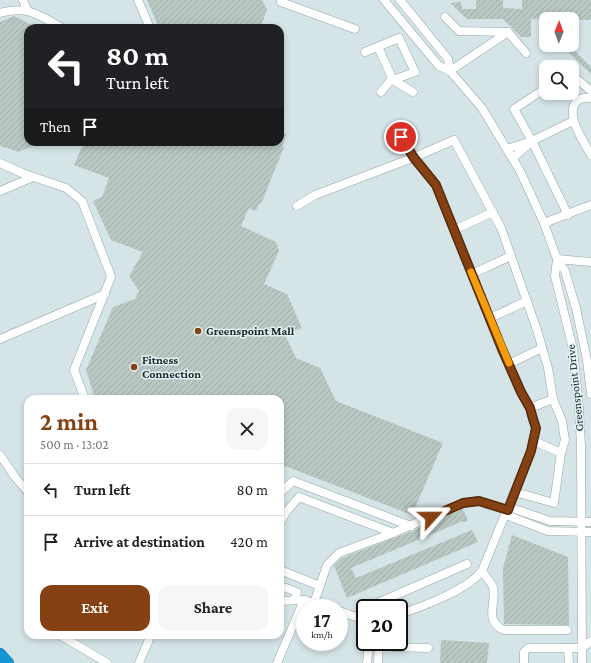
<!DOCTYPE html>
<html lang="en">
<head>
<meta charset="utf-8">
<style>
	:root { --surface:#fff; --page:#f6f6f6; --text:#202124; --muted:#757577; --line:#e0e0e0; --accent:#854113 }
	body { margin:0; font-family:"Crimson Pro",serif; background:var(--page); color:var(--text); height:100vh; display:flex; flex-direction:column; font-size:15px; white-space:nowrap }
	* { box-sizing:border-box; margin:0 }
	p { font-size:13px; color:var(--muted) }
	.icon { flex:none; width:22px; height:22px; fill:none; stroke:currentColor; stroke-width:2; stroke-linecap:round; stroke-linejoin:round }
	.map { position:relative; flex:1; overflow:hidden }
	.sheet { position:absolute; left:24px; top:395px; width:260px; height:244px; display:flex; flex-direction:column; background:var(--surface); border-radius:12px; box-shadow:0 2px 6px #0003 }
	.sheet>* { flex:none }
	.guide { position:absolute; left:24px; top:24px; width:260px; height:122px; border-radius:12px; box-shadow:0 2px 6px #0003; background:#202124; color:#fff; overflow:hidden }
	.needle { width:26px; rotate:1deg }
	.controls { position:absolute; left:539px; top:12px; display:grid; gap:8px }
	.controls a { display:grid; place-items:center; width:40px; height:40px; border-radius:8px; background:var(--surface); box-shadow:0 2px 6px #0003; font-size:20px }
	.speed { position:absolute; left:296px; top:599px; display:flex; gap:8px; font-size:20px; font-weight:700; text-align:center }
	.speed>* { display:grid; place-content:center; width:52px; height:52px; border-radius:50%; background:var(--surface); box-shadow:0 2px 6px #0003; line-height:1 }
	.speed small { font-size:10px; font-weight:400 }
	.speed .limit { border:2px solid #111; border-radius:6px; background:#fff; color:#111 }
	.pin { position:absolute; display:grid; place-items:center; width:34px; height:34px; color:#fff; margin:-17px; border:2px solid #fff; border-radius:50%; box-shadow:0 1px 4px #0007 }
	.me { position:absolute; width:44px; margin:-22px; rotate:66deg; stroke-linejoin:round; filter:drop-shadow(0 0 3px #0008) }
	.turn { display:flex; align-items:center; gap:14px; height:84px; padding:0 16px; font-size:18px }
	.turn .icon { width:52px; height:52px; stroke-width:2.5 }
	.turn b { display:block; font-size:28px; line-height:34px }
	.then { display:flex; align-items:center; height:38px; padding:0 16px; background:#0003; gap:8px; font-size:15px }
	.round { display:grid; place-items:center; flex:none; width:42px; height:42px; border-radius:12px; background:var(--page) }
	.overview { display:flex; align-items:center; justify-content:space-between; height:68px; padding:0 16px }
	h1 { font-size:24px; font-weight:700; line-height:30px; color:var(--accent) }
	.cta { display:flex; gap:8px; margin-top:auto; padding:8px 16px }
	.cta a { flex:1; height:46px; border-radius:12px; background:var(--accent); color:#fff; font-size:16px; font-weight:700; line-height:46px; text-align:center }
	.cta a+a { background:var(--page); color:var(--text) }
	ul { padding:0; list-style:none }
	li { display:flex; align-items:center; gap:12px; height:52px; padding:0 16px; border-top:1px solid var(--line) }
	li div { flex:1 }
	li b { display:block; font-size:15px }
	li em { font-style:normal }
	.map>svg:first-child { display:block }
</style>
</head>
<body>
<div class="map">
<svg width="591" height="663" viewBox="0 0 591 663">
	<defs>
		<pattern id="building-hatch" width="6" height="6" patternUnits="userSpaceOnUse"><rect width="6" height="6" fill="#bac8c3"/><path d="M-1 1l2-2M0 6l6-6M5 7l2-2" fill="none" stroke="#a0aca8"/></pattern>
	</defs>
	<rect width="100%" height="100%" fill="#d5e4e7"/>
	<g fill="url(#building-hatch)">
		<polygon points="147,0 262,0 267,9 262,24 254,28 159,28"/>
		<polygon points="476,0 503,0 503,8 522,9 522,0 591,0 591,20 531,19 531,37 521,37 503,19 467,19 450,3 461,2 462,9 476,9"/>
		<polygon points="14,16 38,28 28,28 28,142 41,142 19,152 0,146 0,22"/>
		<polygon points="561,45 569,45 591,67 591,74"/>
		<polygon points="280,132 286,135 282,146 284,147 261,204 259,203 256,211 249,208 241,226 276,242 279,251 264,284 287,294 302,328 285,335 296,358 320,368 336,401 443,443 412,515 285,466 280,479 280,399 95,399 86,370 113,307 135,299 139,291 129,276 143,252 111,240 93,201 102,197 109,178 74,165 84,142 280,142"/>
		<polygon points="463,509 468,521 463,523 463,521 351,568 356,578 472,530 478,542 347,598 334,566 342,558 412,531"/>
		<polygon points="512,535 568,557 569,625 504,624 503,568"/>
		<polygon points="441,640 489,643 487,663 440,663"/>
	</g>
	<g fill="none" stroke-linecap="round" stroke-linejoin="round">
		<defs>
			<g id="minor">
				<polyline points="23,0 27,10"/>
				<polyline points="138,0 150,28"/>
				<polyline points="384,0 439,66 450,71 482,108 520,171 544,223 557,259 565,271 576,308 587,360 591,394"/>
				<polyline points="400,0 448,59 450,71"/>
				<polyline points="281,2 355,29"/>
				<path d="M0,13C27,5 39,15 62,28"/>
				<polyline points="445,17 459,31 508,32 526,53"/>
				<polyline points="378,47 393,80 413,92"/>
				<polyline points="365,52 399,38 415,72 390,81 381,92"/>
				<polyline points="450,71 508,32"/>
				<polyline points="572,75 591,91"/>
				<polyline points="546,88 514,109 532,141 568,215"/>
				<path d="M591,98C585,97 580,98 576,102C565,116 584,142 591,155"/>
				<polyline points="507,149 532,141 573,121"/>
				<polyline points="513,158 530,143"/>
				<polyline points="0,163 22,173 66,188 82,201 109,271 111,277 74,370 85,399"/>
				<polyline points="0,191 33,177"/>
				<polyline points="297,206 315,195 415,157 454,140 501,228 537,330 548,368 553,399 562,421 565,440 561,453 554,503 515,492"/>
				<polyline points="544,223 591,205"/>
				<polyline points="454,230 493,212"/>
				<polyline points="557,259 555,276 573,349 579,407 581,447 582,663"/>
				<polyline points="557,259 591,262"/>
				<polyline points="472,274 511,256"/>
				<polyline points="490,318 527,301"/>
				<polyline points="0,339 105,294"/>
				<polyline points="509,364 542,348"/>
				<polyline points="530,408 553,399"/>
				<polyline points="534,441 561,453"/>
				<polyline points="0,455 15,477 28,492"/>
				<polyline points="280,493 293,481 411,526"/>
				<polyline points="509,507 550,521 591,522"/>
				<polyline points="506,515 548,531 591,532"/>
				<polyline points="280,523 286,512 299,497 393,533"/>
				<polyline points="280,570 320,586"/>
				<path d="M482,571C485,576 491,582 493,587C497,603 483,621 504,630H567"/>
				<polyline points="280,586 297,592 295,600"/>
				<polyline points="280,601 304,600 329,608"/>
				<polyline points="314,603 327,565 339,553 393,533 463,503 479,501 508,510"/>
				<polyline points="366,608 467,564"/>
				<polyline points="339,611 365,620"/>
				<path d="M399,614C422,607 467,590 482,571L531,451L536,428L530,408L521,393L502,349L436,185L415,157L401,137"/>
				<polyline points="60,635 107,663"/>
				<polyline points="393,647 428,648"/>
				<polyline points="568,648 569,663"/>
				<polyline points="139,663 151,635"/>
				<polyline points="277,663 304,600"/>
				<polyline points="367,663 369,642"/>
				<polyline points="378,663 379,642"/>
				<polyline points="524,663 524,652 528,648 582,648 591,641"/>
			</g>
			<polyline id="highway" points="0,654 8,663"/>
		</defs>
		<use href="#minor" stroke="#96a4a6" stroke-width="9"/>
		<use href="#highway" stroke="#1a6e99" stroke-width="12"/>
		<use href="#minor" stroke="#fff" stroke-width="8"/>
		<use href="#highway" stroke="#1595d6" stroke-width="11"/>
	</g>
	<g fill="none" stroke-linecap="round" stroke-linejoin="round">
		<defs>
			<polyline id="route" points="401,137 414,158 436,185 502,349 521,392 530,408 533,419 536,428 531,451 508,510 479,501 463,503 431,517"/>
		</defs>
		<use href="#route" stroke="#562a0c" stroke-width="10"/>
		<use href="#route" stroke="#854113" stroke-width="7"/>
		<polyline stroke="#f59e0b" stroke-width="7" points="471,272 509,363"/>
	</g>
	<g fill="#854113" stroke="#e2f2f4" stroke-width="1.5">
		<circle cx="198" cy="331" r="4"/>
		<circle cx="134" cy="367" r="4"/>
	</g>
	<g text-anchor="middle" stroke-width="3" stroke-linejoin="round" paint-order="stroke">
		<g font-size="12" font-weight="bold" fill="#222728" stroke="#e2f2f4" text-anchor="start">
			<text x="206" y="335">Greenspoint Mall</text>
			<text x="142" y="364">Fitness<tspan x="142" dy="14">Connection</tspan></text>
		</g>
		<g font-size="12" fill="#222728" stroke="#e2f2f4">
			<text transform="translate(575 388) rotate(-96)" y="4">Greenspoint Drive</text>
		</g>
	</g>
</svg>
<div class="controls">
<a><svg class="needle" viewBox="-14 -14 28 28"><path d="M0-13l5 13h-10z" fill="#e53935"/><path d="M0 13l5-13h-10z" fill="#757577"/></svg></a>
<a><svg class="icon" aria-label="search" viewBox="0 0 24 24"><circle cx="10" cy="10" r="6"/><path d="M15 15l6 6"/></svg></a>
</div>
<div class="speed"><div>17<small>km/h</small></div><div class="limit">20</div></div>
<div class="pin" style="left:401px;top:137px;background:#d93025"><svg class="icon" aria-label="arrive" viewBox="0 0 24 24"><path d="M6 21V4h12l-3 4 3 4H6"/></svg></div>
<svg class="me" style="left:431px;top:517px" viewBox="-20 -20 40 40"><path d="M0-17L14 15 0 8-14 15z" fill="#854113" stroke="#fff" stroke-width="4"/></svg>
<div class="guide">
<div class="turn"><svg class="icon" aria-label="left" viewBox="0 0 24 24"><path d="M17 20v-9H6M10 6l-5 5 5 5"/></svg><div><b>80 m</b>Turn left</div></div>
<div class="then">Then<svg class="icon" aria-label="arrive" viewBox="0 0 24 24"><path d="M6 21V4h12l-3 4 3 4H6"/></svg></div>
</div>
<section class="sheet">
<div class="overview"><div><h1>2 min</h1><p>500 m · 13:02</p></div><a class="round"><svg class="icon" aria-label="close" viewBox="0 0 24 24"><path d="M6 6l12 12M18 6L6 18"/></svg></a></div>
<ul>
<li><svg class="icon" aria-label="left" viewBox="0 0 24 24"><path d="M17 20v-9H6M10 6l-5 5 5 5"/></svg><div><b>Turn left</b></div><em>80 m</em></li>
<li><svg class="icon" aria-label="arrive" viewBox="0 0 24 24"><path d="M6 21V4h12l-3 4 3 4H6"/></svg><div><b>Arrive at destination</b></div><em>420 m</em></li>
</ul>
<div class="cta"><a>Exit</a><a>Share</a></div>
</section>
</div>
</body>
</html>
